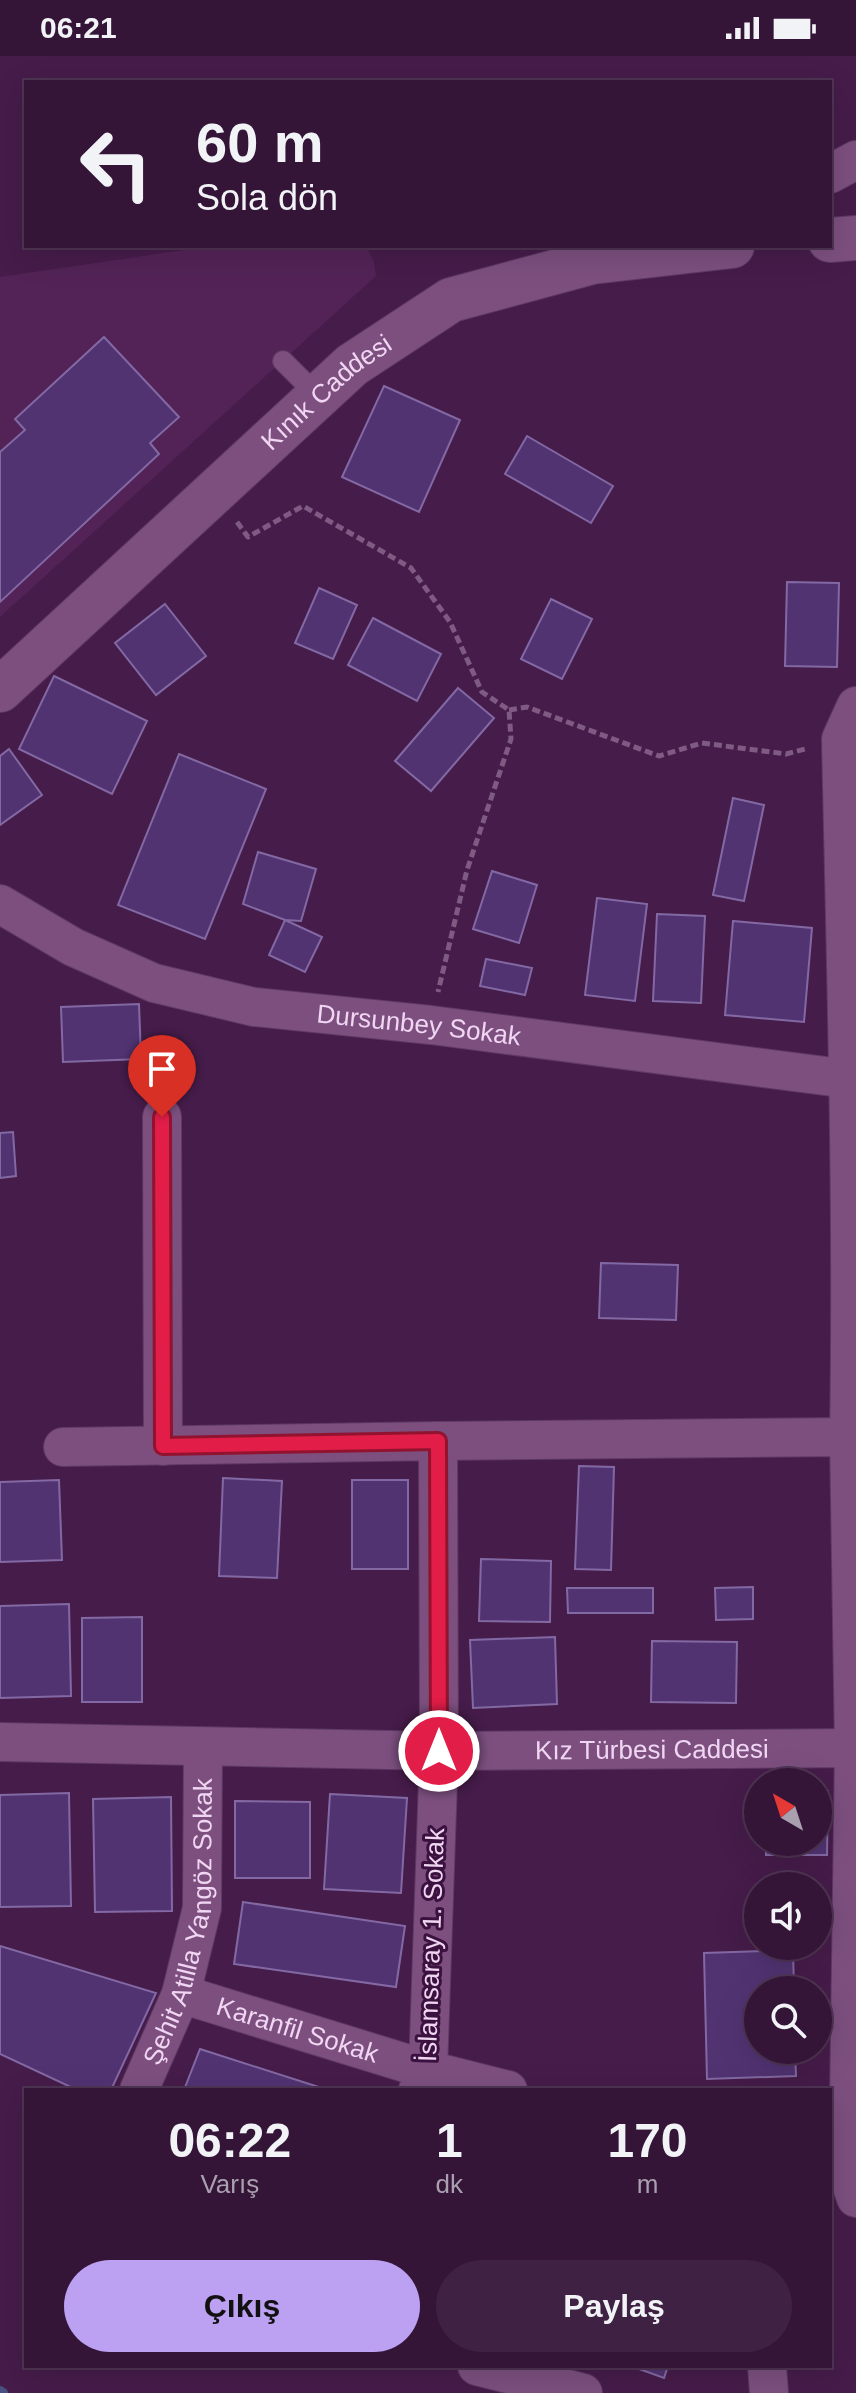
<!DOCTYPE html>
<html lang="tr">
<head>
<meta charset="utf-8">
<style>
	:root { --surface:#341538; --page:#3f2243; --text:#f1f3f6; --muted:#a99fae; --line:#4e3453; --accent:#bca0f2 }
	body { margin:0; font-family:Helvetica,sans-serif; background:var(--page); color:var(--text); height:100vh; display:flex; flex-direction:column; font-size:30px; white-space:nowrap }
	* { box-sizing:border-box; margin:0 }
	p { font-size:26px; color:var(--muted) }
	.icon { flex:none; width:44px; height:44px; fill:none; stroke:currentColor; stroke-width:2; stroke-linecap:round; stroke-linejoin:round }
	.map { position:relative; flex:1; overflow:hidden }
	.details { position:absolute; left:24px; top:2032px; width:808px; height:280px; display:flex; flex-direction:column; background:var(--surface); border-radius:0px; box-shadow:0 8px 32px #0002,0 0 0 2px var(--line) }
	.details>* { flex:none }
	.top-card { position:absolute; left:24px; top:24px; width:808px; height:168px; border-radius:0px; box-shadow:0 8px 32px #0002,0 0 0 2px var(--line); background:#341538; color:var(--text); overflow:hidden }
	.needle { width:52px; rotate:321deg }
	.tools { position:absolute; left:744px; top:1712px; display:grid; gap:16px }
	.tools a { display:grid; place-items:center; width:88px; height:88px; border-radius:50%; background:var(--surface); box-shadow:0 8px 32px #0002,0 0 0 2px var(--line); font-size:40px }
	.pin { position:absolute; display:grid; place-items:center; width:68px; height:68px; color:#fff; margin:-82px -34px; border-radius:50% 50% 50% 0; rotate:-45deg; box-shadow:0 0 8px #0007 }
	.pin .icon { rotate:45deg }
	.me { position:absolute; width:88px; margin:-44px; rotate:0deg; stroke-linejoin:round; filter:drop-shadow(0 0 6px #0008) }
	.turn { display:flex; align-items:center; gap:28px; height:168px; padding:0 40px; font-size:36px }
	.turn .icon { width:104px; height:104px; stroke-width:2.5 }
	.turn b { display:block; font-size:56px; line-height:68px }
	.eta { display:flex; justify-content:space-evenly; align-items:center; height:136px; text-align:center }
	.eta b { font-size:48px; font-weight:800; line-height:56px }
	.cta { display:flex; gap:16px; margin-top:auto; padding:16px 40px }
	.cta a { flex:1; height:92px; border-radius:48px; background:var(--accent); color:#111; font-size:32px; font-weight:800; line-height:92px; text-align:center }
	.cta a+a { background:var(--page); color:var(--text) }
	.status { display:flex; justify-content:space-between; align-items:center; height:56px; padding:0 40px; background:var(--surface); direction:ltr }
	.status svg { height:22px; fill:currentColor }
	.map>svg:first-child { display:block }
</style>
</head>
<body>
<div class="status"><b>06:21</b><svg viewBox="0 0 49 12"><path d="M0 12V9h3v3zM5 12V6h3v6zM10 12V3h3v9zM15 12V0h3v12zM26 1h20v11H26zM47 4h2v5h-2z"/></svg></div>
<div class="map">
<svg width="856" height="2337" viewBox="0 0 856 2337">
	<rect width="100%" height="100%" fill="#461c4a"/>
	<polygon fill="#532357" points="211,190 366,190 374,206 376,220 0,561 0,221"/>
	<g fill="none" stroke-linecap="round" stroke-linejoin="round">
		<polyline stroke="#4a5080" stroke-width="10" points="0,2335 3,2337"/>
	</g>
	<g fill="#513372" stroke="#8369a3" stroke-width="2">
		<polygon points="104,281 179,361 150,387 159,398 0,546 0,396 25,374 15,363"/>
		<polygon points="384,330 460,364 419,456 342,421"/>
		<polygon points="527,380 613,430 591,467 505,418"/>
		<polygon points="787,526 839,527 837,611 785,610"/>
		<polygon points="319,532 357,549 333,603 295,587"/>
		<polygon points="551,543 592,563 562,623 521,603"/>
		<polygon points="165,548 206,600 156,639 115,587"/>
		<polygon points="373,562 441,598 417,645 348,609"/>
		<polygon points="54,620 147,665 112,738 19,693"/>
		<polygon points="458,632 494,662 431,735 395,705"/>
		<polygon points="9,693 42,739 0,769 0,700"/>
		<polygon points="179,698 266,733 205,883 118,849"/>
		<polygon points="733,742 764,749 744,845 713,839"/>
		<polygon points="258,796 316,813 301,865 285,864 243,848"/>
		<polygon points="492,815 537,829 519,887 473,873"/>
		<polygon points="597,842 647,848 635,945 585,939"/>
		<polygon points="657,858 705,860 701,947 653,945"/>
		<polygon points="285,864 322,881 305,916 269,899"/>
		<polygon points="733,865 812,872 804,966 725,959"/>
		<polygon points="486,903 532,912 525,939 480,930"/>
		<polygon points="139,948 141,1003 63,1006 61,951"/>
		<polygon points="13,1076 16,1120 0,1122 0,1077"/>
		<polygon points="601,1207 678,1209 676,1264 599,1262"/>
		<polygon points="579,1410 614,1411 611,1514 575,1513"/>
		<polygon points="223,1422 282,1425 277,1522 219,1520"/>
		<polygon points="59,1424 62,1504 0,1506 0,1426"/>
		<rect x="352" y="1424" width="56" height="89"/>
		<polygon points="481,1503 551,1505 550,1566 479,1565"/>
		<polygon points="753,1531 753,1563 716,1564 715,1532"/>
		<polygon points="567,1532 653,1532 653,1557 568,1557"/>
		<polygon points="69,1548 71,1640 0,1642 0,1550"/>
		<polygon points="142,1561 142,1646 82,1646 82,1562"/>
		<polygon points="555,1581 557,1648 473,1652 470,1584"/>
		<polygon points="652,1585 737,1586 736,1647 651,1646"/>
		<polygon points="818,1735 828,1735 827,1799 766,1799 766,1786 818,1786"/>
		<polygon points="69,1737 71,1850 0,1851 0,1739"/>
		<polygon points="330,1738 407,1742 401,1837 324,1833"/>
		<polygon points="171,1741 172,1855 95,1856 93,1743"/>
		<polygon points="235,1745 310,1746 310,1822 235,1822"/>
		<polygon points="243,1846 405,1870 396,1931 234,1908"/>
		<polygon points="0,1890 156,1937 111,2034 77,2034 0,1998"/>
		<polygon points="793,1894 794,1934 758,1934 758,1994 795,1994 796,2020 707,2023 704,1897"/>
		<polygon points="200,1993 328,2034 184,2034"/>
		<polygon points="631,2310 668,2310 664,2322"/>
	</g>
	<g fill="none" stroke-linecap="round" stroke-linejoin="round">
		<defs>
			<polyline id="service" points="283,305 318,340"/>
			<g id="minor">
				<polyline points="830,118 856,104"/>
				<path d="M856,650L841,683C846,916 853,1149 849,1381H856"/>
				<path id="s1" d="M0,848L73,891L154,927L254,951L431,969L856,1024"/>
				<polyline points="162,1061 163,1390"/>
				<polyline points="438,1385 849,1381 854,1692 856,1692"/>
				<polyline points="63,1391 438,1385 439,1695 428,2014 418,2034"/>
				<path id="s2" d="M0,1686L439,1695L854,1692L848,2119L856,2142"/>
				<path id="s3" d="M181,1938L428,2014L508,2034"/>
				<path id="s4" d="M139,2034L181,1938L202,1852L203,1692"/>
				<polyline points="477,2310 583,2337"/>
				<polyline points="767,2310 769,2337"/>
			</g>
			<g id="secondary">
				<polyline points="830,184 856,182"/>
				<path id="s5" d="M0,634L352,309L451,244L592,206L732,190"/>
			</g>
		</defs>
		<use href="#service" stroke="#5e3962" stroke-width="22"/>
		<use href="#minor" stroke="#5e3962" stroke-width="40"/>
		<use href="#secondary" stroke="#5e3962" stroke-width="46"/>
		<g stroke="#7f5a82" stroke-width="5" stroke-dasharray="8 4" stroke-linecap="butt">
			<polyline points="237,466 248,481 303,450 411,512 450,566 482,636 509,654 511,683 467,814 438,936"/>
			<polyline points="509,654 527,651 659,700 702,687 786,698 805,693"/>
		</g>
		<use href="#service" stroke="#7c4f7f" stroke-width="20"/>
		<use href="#minor" stroke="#7c4f7f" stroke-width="38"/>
		<use href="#secondary" stroke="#7c4f7f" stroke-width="44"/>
	</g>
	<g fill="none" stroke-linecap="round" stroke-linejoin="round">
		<defs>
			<polyline id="route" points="162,1061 163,1390 438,1385 439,1695"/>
		</defs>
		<use href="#route" stroke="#92132f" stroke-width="20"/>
		<use href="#route" stroke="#e11d48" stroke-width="14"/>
	</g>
	<g text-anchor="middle" stroke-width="6" stroke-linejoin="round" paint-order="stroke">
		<g font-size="26" fill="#f0d6f2" stroke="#3b123f">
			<text dy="9" stroke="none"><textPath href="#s5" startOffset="442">Kınık Caddesi</textPath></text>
			<text dy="9" stroke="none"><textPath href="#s1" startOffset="442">Dursunbey Sokak</textPath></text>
			<text dy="9" stroke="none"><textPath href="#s2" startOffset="652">Kız Türbesi Caddesi</textPath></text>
			<text dy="9" stroke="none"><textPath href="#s4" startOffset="176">Şehit Atilla Yangöz Sokak</textPath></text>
			<text transform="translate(431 1889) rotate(-88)" y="9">İslamsaray 1. Sokak</text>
			<text dy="9" stroke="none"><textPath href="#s3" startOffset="122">Karanfil Sokak</textPath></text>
		</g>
	</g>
</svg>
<div class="tools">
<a><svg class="needle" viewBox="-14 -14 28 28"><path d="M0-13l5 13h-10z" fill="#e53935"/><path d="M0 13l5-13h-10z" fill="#a99fae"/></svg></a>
<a><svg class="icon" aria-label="sound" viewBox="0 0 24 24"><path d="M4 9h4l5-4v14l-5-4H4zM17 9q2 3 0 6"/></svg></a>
<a><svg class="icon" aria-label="search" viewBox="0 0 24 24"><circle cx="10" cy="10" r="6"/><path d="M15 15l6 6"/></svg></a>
</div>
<div class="pin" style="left:162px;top:1061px;background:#d93025"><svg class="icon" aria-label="arrive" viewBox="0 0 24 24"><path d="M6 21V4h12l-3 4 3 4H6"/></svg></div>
<svg class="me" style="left:439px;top:1695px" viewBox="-20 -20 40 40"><circle r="17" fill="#e11d48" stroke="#fff" stroke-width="3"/><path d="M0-11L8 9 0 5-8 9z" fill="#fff"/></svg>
<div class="top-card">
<div class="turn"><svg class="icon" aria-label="left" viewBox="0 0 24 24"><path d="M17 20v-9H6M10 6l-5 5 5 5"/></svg><div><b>60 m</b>Sola dön</div></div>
</div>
<section class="details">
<div class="eta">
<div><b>06:22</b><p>Varış</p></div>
<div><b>1</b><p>dk</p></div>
<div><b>170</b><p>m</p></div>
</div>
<div class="cta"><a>Çıkış</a><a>Paylaş</a></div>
</section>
</div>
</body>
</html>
